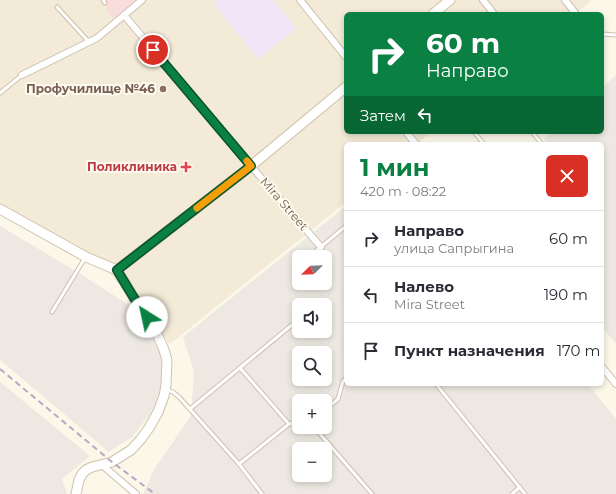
<!DOCTYPE html>
<html lang="ru">
<head>
<meta charset="utf-8">
<style>
	:root { --surface:#fff; --page:#f7f7f7; --text:#2b2b33; --muted:#7c7c81; --line:#e1e1e2; --accent:#0b8043 }
	body { margin:0; font-family:Montserrat,sans-serif; background:var(--page); color:var(--text); height:100vh; display:flex; flex-direction:column; font-size:15px; white-space:nowrap }
	* { box-sizing:border-box; margin:0 }
	p { font-size:13px; color:var(--muted) }
	.icon { flex:none; width:22px; height:22px; fill:none; stroke:currentColor; stroke-width:2; stroke-linecap:round; stroke-linejoin:round }
	.map { position:relative; flex:1; overflow:hidden }
	.sheet { position:absolute; left:344px; top:142px; width:260px; height:244px; display:flex; flex-direction:column; background:var(--surface); border-radius:6px; box-shadow:0 2px 6px #0003 }
	.sheet>* { flex:none }
	.hud { position:absolute; left:344px; top:12px; width:260px; height:122px; border-radius:6px; box-shadow:0 2px 6px #0003; background:#0b8043; color:#fff; overflow:hidden }
	.needle { width:26px; rotate:247deg }
	.tools { position:absolute; left:292px; top:250px; display:grid; gap:8px }
	.tools a { display:grid; place-items:center; width:40px; height:40px; border-radius:6px; background:var(--surface); box-shadow:0 2px 6px #0003; font-size:20px }
	.pin { position:absolute; display:grid; place-items:center; width:34px; height:34px; color:#fff; margin:-17px; border:2px solid #fff; border-radius:50%; box-shadow:0 1px 4px #0007 }
	.me { position:absolute; width:44px; margin:-22px; rotate:325deg; stroke-linejoin:round; filter:drop-shadow(0 0 3px #0008) }
	.turn { display:flex; align-items:center; gap:14px; height:84px; padding:0 16px; font-size:18px }
	.turn .icon { width:52px; height:52px; stroke-width:2.5 }
	.turn b { display:block; font-size:28px; line-height:34px }
	.then { display:flex; align-items:center; height:38px; padding:0 16px; background:#0003; gap:8px; font-size:15px }
	.round { display:grid; place-items:center; flex:none; width:42px; height:42px; border-radius:6px; background:var(--page) }
	.overview { display:flex; align-items:center; justify-content:space-between; height:68px; padding:0 16px }
	h1 { font-size:24px; font-weight:700; line-height:30px; color:var(--accent) }
	ul { padding:0; list-style:none }
	li { display:flex; align-items:center; gap:12px; height:56px; padding:0 16px; border-top:1px solid var(--line) }
	li div { flex:1 }
	li b { display:block; font-size:15px }
	li em { font-style:normal }
	.map>svg:first-child { display:block }
</style>
</head>
<body>
<div class="map">
<svg width="616" height="494" viewBox="0 0 616 494">
	<rect width="100%" height="100%" fill="#fbf7e9"/>
	<polygon fill="#f3ead7" points="0,0 592,0 575,14 346,14 346,132 431,132 417,144 346,144 346,202 170,344 110,274 0,214"/>
	<g fill="#ede8e2" fill-rule="evenodd">
		<polygon points="616,75 616,344 602,327 602,144 548,144 544,139 552,132 602,132 602,88"/>
		<path d="M346,206V384H588L616,419V494H143L155,468L191,416L194,372L183,337ZM299,257H325V283H299ZM299,305H325V331H299ZM299,353H325V379H299ZM299,401H325V427H299ZM299,449H325V475H299Z"/>
		<polygon points="0,226 74,270 129,305 132,315 148,331 163,358 161,387 153,410 132,437 109,452 0,360"/>
		<polygon points="0,382 90,456 62,479 67,494 0,494"/>
	</g>
	<polygon fill="#f4e5f8" points="217,0 273,0 296,28 258,59 213,3"/>
	<polygon fill="#f9dddc" points="102,0 137,0 121,13 122,16 115,21 106,9 107,8"/>
	<g fill="none" stroke-linecap="round" stroke-linejoin="round">
		<defs>
			<g id="lane">
				<polyline points="103,0 105,3"/>
				<polyline points="57,7 89,42"/>
				<polyline points="602,34 616,35"/>
				<polyline points="0,93 22,75"/>
				<polyline points="474,132 484,144"/>
				<polyline points="532,132 542,144"/>
				<polyline points="317,250 346,226"/>
				<polyline points="52,312 85,258"/>
				<polyline points="240,368 289,424"/>
				<polyline points="436,384 525,494"/>
				<polyline points="167,390 173,392 179,397 239,464 262,494"/>
				<polyline points="190,409 299,319"/>
				<polyline points="325,410 338,399 343,381 346,378"/>
				<polyline points="314,427 372,494"/>
				<polyline points="239,464 289,424 299,422"/>
				<polyline points="512,494 520,487"/>
			</g>
			<g id="street">
				<polyline points="300,0 346,57"/>
				<polyline points="483,0 494,14"/>
				<polyline points="565,0 576,14"/>
				<polyline points="124,15 251,166 321,247"/>
				<polyline points="22,75 97,38 142,0"/>
				<polyline points="406,132 416,144"/>
				<polyline points="602,367 616,384"/>
				<polyline points="102,465 136,494"/>
			</g>
			<g id="secondary">
				<polyline points="433,14 450,0"/>
				<polyline points="0,209 86,257 117,270"/>
				<polyline points="117,270 251,166 346,87"/>
				<polyline points="76,494 79,480 82,474 86,470 92,467 112,462 131,450 141,439 149,428 158,412 164,396 166,385 167,360 163,347 153,326 134,298 117,270"/>
			</g>
		</defs>
		<use href="#lane" stroke="#cdc0af" stroke-width="5"/>
		<use href="#street" stroke="#cdc0af" stroke-width="8"/>
		<use href="#secondary" stroke="#d0c2ad" stroke-width="11"/>
		<use href="#lane" stroke="#fff" stroke-width="3"/>
		<use href="#street" stroke="#fff" stroke-width="6"/>
		<use href="#secondary" stroke="#fff" stroke-width="9"/>
		<polyline stroke="#bca7c5" stroke-width="2" stroke-dasharray="6 4" stroke-linecap="butt" points="0,369 112,462 155,494"/>
	</g>
	<g fill="none" stroke-linecap="round" stroke-linejoin="round">
		<defs>
			<polyline id="route" points="147,317 134,298 117,270 251,166 153,50"/>
		</defs>
		<use href="#route" stroke="#07532c" stroke-width="10"/>
		<use href="#route" stroke="#0b8043" stroke-width="7"/>
		<polyline stroke="#f59e0b" stroke-width="7" points="197,208 251,166 247,161"/>
	</g>
	<circle fill="#8d6e63" stroke="#fefaef" stroke-width="1.5" cx="163" cy="89" r="4"/>
	<path fill="#e0444e" stroke="#fefaef" stroke-width="1.5" d="M184 161h4v4h4v4h-4v4h-4v-4h-4v-4h4z"/>
	<g text-anchor="middle" stroke-width="4" stroke-linejoin="round" paint-order="stroke">
		<g font-size="12" font-weight="bold" fill="#785e54" stroke="#fefaef" text-anchor="end">
			<text x="155" y="93">Профучилище №46</text>
		</g>
		<g font-size="12" font-weight="bold" fill="#be3a42" stroke="#fefaef" text-anchor="end">
			<text x="177" y="171">Поликлиника</text>
		</g>
		<g font-size="12" fill="#75614e" stroke="#fefaef">
			<text transform="translate(284 204) rotate(49)" y="4">Mira Street</text>
		</g>
	</g>
</svg>
<div class="tools">
<a><svg class="needle" viewBox="-14 -14 28 28"><path d="M0-13l5 13h-10z" fill="#e53935"/><path d="M0 13l5-13h-10z" fill="#7c7c81"/></svg></a>
<a><svg class="icon" aria-label="sound" viewBox="0 0 24 24"><path d="M4 9h4l5-4v14l-5-4H4zM17 9q2 3 0 6"/></svg></a>
<a><svg class="icon" aria-label="search" viewBox="0 0 24 24"><circle cx="10" cy="10" r="6"/><path d="M15 15l6 6"/></svg></a>
<a>+</a>
<a>−</a>
</div>
<div class="pin" style="left:153px;top:50px;background:#d93025"><svg class="icon" aria-label="arrive" viewBox="0 0 24 24"><path d="M6 21V4h12l-3 4 3 4H6"/></svg></div>
<svg class="me" style="left:147px;top:317px" viewBox="-20 -20 40 40"><circle r="19" fill="#fff"/><path d="M0-13L10 11 0 6-10 11z" fill="#0b8043"/></svg>
<div class="hud">
<div class="turn"><svg class="icon" aria-label="right" viewBox="0 0 24 24"><path d="M7 20v-9h11M14 6l5 5-5 5"/></svg><div><b>60 m</b>Направо</div></div>
<div class="then">Затем<svg class="icon" aria-label="left" viewBox="0 0 24 24"><path d="M17 20v-9H6M10 6l-5 5 5 5"/></svg></div>
</div>
<section class="sheet">
<div class="overview"><div><h1>1 мин</h1><p>420 m · 08:22</p></div><a class="round" style="background:#d93025;color:#fff"><svg class="icon" aria-label="close" viewBox="0 0 24 24"><path d="M6 6l12 12M18 6L6 18"/></svg></a></div>
<ul>
<li><svg class="icon" aria-label="right" viewBox="0 0 24 24"><path d="M7 20v-9h11M14 6l5 5-5 5"/></svg><div><b>Направо</b><p>улица Сапрыгина</p></div><em>60 m</em></li>
<li><svg class="icon" aria-label="left" viewBox="0 0 24 24"><path d="M17 20v-9H6M10 6l-5 5 5 5"/></svg><div><b>Налево</b><p>Mira Street</p></div><em>190 m</em></li>
<li><svg class="icon" aria-label="arrive" viewBox="0 0 24 24"><path d="M6 21V4h12l-3 4 3 4H6"/></svg><div><b>Пункт назначения</b></div><em>170 m</em></li>
</ul>
</section>
</div>
</body>
</html>
